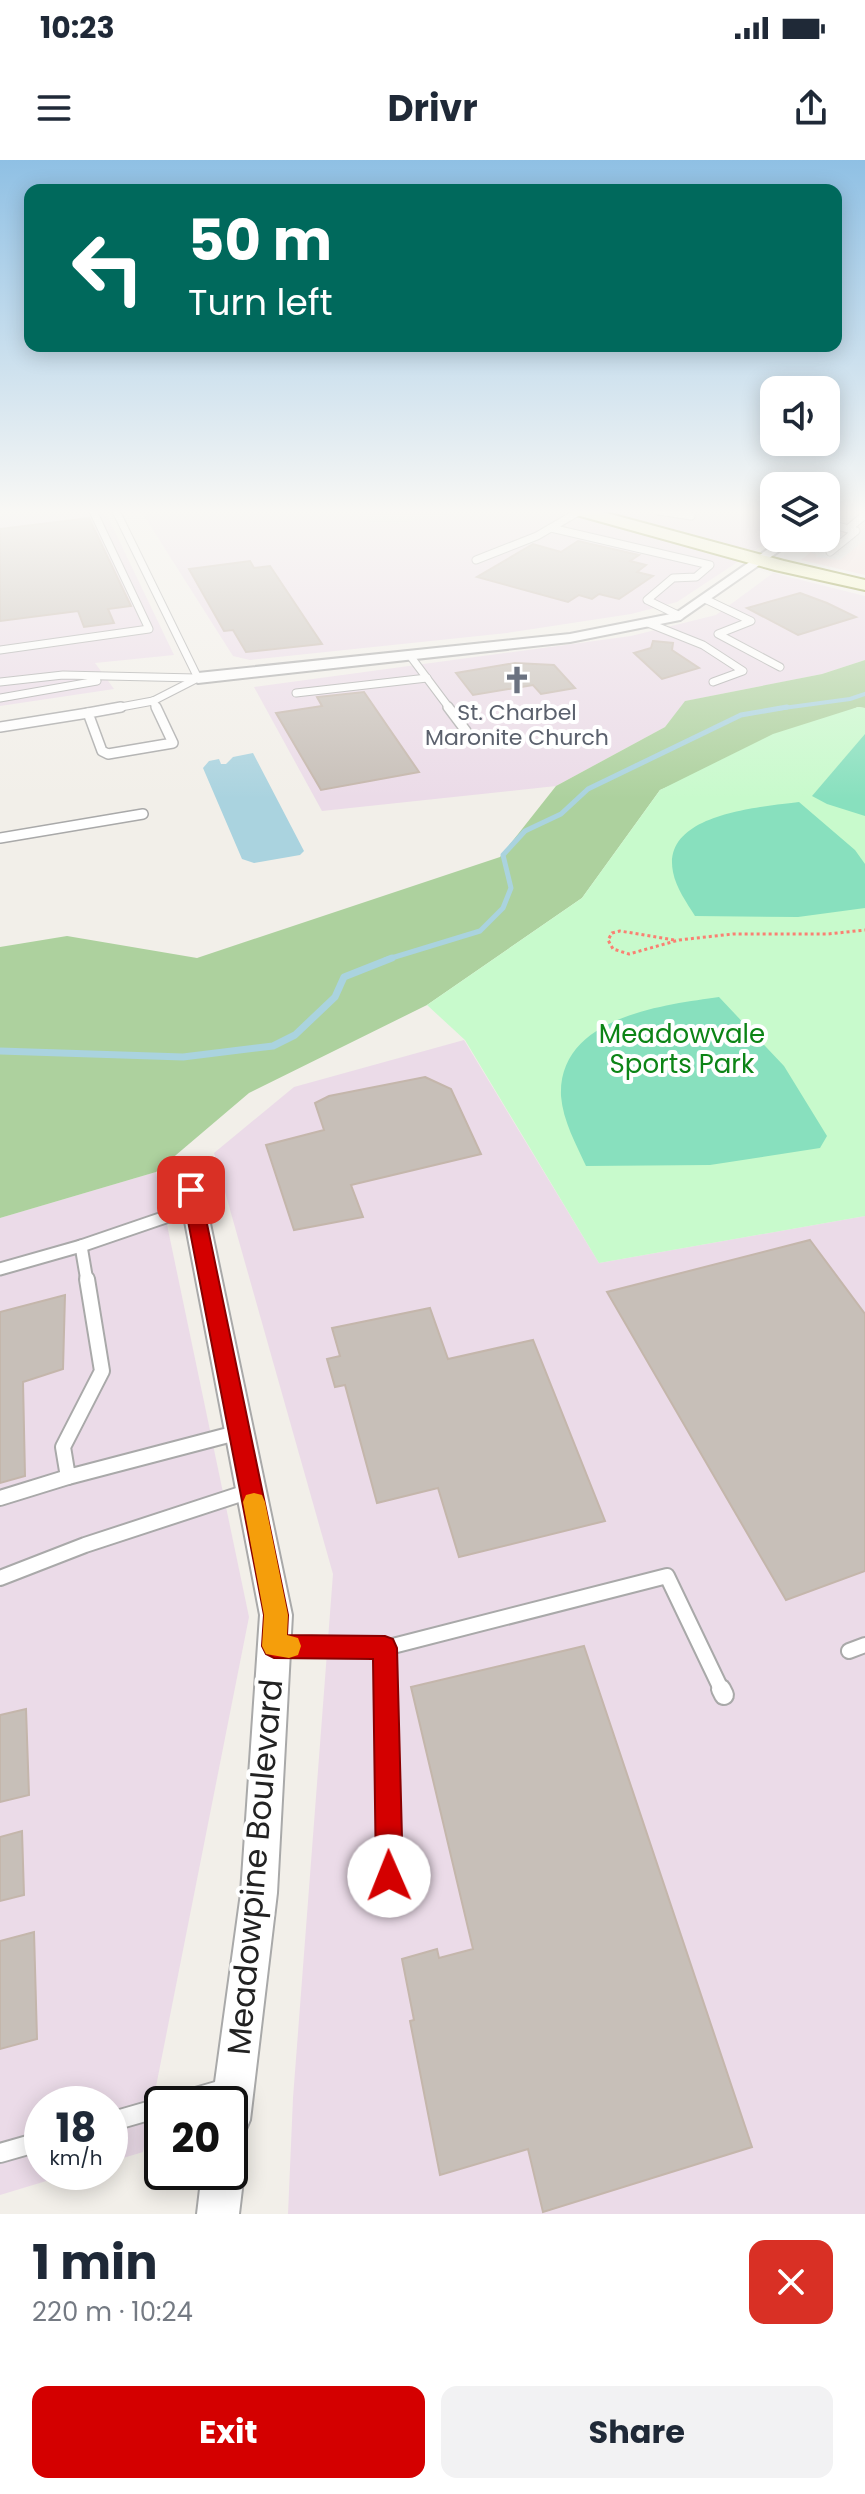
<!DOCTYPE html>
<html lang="en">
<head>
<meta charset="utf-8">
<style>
	:root { --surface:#fff; --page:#f2f2f3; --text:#1f2937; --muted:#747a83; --accent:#d40000 }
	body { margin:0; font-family:Poppins,sans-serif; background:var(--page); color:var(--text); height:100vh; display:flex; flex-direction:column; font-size:30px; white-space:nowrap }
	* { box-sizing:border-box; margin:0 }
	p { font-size:26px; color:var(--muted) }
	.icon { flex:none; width:44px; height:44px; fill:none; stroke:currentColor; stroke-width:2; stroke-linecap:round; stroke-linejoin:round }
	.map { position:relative; height:2054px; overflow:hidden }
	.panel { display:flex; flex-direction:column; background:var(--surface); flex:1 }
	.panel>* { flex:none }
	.top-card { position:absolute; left:24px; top:24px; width:818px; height:168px; border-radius:16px; box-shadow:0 4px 20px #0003; background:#00695c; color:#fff; overflow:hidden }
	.buttons { position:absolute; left:760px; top:216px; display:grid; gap:16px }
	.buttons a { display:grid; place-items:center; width:80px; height:80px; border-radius:16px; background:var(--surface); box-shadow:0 4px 20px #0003; font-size:40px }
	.speed { position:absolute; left:24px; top:1926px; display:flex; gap:16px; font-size:40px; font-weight:700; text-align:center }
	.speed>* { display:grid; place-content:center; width:104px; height:104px; border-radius:50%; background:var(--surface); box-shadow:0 4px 20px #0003; line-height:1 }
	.speed small { font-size:20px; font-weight:400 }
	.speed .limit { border:4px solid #111; border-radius:12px; background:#fff; color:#111 }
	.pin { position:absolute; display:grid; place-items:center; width:68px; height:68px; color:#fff; margin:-34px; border-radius:16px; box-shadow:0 4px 12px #0006 }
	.me { position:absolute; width:88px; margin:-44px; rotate:359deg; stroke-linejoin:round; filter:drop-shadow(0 0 6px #0008) }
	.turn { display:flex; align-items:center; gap:28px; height:168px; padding:0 32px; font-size:36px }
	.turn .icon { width:104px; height:104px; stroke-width:2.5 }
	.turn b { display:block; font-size:56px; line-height:68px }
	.round { display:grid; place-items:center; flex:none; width:84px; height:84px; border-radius:16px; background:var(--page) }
	.headline { display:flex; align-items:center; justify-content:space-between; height:136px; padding:0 32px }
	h1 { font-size:48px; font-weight:700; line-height:60px }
	.button { display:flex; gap:16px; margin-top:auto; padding:16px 32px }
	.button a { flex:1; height:92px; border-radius:16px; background:var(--accent); color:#fff; font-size:32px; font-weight:700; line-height:92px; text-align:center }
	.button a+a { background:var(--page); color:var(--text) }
	.status { display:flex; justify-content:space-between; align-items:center; height:56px; padding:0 40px; background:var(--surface); direction:ltr }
	.status svg { height:22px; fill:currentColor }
	header { display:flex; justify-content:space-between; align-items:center; height:104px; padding:0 32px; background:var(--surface); font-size:36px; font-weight:700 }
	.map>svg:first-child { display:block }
</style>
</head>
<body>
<div class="status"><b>10:23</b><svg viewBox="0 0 49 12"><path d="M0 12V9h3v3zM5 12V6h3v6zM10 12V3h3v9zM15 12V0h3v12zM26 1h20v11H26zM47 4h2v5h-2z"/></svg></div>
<header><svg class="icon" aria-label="menu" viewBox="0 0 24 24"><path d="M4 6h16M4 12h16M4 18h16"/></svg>Drivr<svg class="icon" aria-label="share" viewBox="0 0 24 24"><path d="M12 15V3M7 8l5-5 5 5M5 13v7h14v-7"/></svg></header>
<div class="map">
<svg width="865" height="2054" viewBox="0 0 865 2054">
	<rect width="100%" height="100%" fill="#f2efe9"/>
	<polygon fill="#f2dad9" points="862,351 865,351 865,415 801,400"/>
	<g fill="#ebdbe8">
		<polygon points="0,351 105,351 174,495 95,503 114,529 0,546"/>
		<polygon points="141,351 774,351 774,378 677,442 631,454 507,473 250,500 233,496"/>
		<polygon points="773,413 865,436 865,500 822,514 686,541 665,567 556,626 322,651 254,527 631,476 716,455"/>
		<polygon points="464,880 599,1103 865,1056 865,2054 288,2054 293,1938 333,1414 214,993 294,927"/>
		<polygon points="156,1012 249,1457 143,1992 110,2002 110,1944 42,1944 42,2012 76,2012 0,2035 0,1058"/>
	</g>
	<polygon fill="#add19e" points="865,500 865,548 858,547 660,630 582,738 427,845 249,933 156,1012 0,1058 0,787 67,776 197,798 500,697 556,626 665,567 685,541 822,514"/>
	<polygon fill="#c8facc" points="858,547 865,548 865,1056 599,1103 465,880 427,845 582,738 660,630 773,574"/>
	<g fill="#88e0be">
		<polygon points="865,574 865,656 827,644 812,636"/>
		<path d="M799,642L855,690L865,704V748L798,757L695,756C687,743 676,728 673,712C661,653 761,647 799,642Z"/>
		<path d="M719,837L784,906L827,976L820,988L710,1005L586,1006C576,984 563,961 561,936C558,857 663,845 719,837Z"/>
	</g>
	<g fill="#e2e2e2">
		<polygon points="414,351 468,351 394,364 390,362 371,363 363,355"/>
		<polygon points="854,368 865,370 865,380 840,400 816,397 818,395 811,393 837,372 846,374"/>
	</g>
	<polygon fill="#aad3df" points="253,593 304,691 300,695 254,703 242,699 203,608 209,601 219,599 221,604 226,604 233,597"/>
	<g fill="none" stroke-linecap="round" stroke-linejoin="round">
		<polyline stroke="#aad3df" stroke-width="4" points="776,549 850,539 865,534"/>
		<polyline stroke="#aad3df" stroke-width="5" points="385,800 480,771 503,748 511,728 503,695 525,671 561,654 588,629 741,555 787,547"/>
		<polyline stroke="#aad3df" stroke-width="7" points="0,891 183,897 273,886 295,875 335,837 344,817 392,798"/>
	</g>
	<g fill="#c7bfb8" stroke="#c4b6ab" stroke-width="2">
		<polygon points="89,358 131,446 108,449 114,463 84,467 78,451 0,461 0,369"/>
		<polygon points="578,381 639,395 630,401 646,405 637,412 653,416 619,439 599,434 592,439 579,435 568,442 477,417 533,384 561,392"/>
		<polygon points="250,401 254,408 270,406 322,484 246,492 233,470 224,471 189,409"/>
		<polygon points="800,433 827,443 856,457 798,475 747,448"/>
		<polygon points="653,481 673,483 672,490 699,508 662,519 634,493 651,488"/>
		<polygon points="515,503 554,505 575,528 541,534 533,525 473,535 456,513"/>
		<polygon points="364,532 419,612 321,630 276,553 322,546 317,537"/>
		<polygon points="425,917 451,929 481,994 351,1025 363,1057 294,1070 266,985 324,970 315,943 329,936"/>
		<polygon points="810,1080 865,1154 865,1411 786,1440 607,1132"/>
		<polygon points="65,1135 63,1209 23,1222 25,1316 0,1323 0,1152"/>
		<polygon points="430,1148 448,1199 533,1180 605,1361 459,1397 438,1328 377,1343 345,1225 335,1227 327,1199 340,1196 332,1168"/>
		<polygon points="584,1486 752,1987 543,2052 528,1989 440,2015 410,1861 414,1860 402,1799 437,1789 439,1798 473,1789 411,1527"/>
		<polygon points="26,1549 29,1635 0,1642 0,1555"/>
		<polygon points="22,1671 24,1735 0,1741 0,1677"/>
		<polygon points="34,1772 37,1879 0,1889 0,1781"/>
	</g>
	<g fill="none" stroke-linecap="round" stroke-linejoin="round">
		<defs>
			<g id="lane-far4">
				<polyline points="116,351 198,518"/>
				<polyline points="659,351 691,356"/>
				<polyline points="826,363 856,371 830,392"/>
				<polyline points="551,368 710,405 696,417 673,418 647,440 680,456"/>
				<polyline points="849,368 865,355"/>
				<polyline points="476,400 537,376 580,351"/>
				<polyline points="707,440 751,461 718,474 780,507"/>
				<polyline points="648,463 703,485 743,511 713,522"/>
				<polyline points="0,490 149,469 93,351"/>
				<polyline points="411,497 450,549"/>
				<polyline points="0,522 63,515 196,518"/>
				<polyline points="296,533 427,518"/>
				<polyline points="0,538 97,521"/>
				<polyline points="153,541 157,549"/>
				<polyline points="153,541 198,518"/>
				<polyline points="110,549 153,541"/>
			</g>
			<g id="lane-far3">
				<polyline points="121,547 88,553 102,591 108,594 173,583 156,547"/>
				<polyline points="448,547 466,571"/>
				<polyline points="0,567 88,553"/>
				<polyline points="0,678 143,654"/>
			</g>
			<g id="lane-far2">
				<polyline points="81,1086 87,1121"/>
				<polyline points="0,1109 81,1086 195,1047"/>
			</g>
			<g id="lane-far1">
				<polyline points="87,1119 102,1211 63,1287 68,1317 240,1272"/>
				<polyline points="0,1338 68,1317"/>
				<polyline points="0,1418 85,1385 250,1331"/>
				<polyline points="278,1486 385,1488 667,1416 722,1531"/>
				<polyline points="385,1488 386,1531"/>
				<polyline points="849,1491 865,1485"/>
			</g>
			<g id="lane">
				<polyline points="386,1529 389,1716"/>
				<polyline points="721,1529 724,1535"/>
				<polyline points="172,1944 227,1928"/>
				<polyline points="110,1962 162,1947"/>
				<polyline points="0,1993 42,1981"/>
			</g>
			<g id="street">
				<polygon points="826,351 834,351 826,357"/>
				<polygon points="784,378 798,378 680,460 570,482 198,523 190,518 198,513 570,474 676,453"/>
				<polygon points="191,1021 200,1024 203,1030 292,1455 277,1733 250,1960 244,1974 230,1980 230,1944 212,1944 241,1733 260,1455 179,1030 182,1024"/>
				<polygon points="230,1994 238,1997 244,2012 239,2054 197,2054 202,2012 230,2012"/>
			</g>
			<polygon id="secondary" points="571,351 599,351 784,401 865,420 865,430 775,410 573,354"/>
		</defs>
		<use href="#lane-far4" stroke="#a9a9a9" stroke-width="9"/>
		<use href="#lane-far3" stroke="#a9a9a9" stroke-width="12"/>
		<use href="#lane-far2" stroke="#a9a9a9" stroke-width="15"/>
		<use href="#lane-far1" stroke="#a9a9a9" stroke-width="18"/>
		<use href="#lane" stroke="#a9a9a9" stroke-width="22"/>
		<use href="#street" stroke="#a9a9a9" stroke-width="4"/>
		<use href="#secondary" stroke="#707d05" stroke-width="4"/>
		<polyline stroke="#fa8072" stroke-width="3" stroke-dasharray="3 3" stroke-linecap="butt" points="674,780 620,771 612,773 608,780 613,789 629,794 679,780 733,774 828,774 865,770"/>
		<use href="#lane-far4" stroke="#fff" stroke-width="7"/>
		<use href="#lane-far3" stroke="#fff" stroke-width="9"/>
		<use href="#lane-far2" stroke="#fff" stroke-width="11"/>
		<use href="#lane-far1" stroke="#fff" stroke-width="14"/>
		<use href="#lane" stroke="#fff" stroke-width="18"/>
		<use href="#street" fill="#fff" fill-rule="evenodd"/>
		<use href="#secondary" fill="#f7fabf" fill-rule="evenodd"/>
	</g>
	<linearGradient id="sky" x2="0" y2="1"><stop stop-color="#8fc0e4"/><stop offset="0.55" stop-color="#f9f8f5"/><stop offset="1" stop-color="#f9f8f5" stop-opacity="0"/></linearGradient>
	<rect width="865" height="639" fill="url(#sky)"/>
	<polygon fill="#d40000" stroke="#8a0000" stroke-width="2" points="191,1023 200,1030 288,1455 287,1475 385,1476 393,1479 397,1488 403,1716 399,1726 389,1730 380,1726 376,1716 373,1499 274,1498 266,1494 262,1486 264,1455 182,1030"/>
	<polygon fill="#f59e0b" points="254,1333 262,1335 265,1342 288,1455 287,1475 298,1478 301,1486 298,1495 289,1498 266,1494 262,1486 264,1455 243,1342 246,1335"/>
	<defs>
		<symbol id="church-bare" viewBox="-9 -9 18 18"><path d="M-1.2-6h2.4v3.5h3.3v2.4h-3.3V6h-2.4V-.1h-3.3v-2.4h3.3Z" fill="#6b7280" stroke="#fff" stroke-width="2.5" paint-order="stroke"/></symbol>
	</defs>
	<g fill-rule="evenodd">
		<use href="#church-bare" x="497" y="500" width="40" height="40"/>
	</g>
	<g text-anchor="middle" stroke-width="8" stroke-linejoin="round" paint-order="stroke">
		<g font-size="22" fill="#5b616d" stroke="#fff">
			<text x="517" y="560">St. Charbel<tspan x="517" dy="25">Maronite Church</tspan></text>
		</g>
		<g font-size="26" fill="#0c8416" stroke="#fff">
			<text x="682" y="883">Meadowvale<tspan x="682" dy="30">Sports Park</tspan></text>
		</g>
		<g font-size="32" fill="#222" stroke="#fff">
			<text transform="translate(255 1707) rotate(-85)" y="11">Meadowpine Boulevard</text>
		</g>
	</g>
</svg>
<div class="buttons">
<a><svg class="icon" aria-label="sound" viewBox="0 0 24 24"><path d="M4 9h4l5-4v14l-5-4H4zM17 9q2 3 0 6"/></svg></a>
<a><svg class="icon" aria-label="layers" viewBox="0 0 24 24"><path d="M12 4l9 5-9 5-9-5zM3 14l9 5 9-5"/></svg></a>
</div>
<div class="speed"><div>18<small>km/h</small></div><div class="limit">20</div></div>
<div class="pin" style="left:191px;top:1030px;background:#d93025"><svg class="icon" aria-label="arrive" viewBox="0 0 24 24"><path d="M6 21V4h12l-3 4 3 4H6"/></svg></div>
<svg class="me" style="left:389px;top:1716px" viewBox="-20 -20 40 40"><circle r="19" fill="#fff"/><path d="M0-13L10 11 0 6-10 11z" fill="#d40000"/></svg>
<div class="top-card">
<div class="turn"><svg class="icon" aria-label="left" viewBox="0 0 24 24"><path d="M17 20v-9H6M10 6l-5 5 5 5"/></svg><div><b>50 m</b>Turn left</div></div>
</div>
</div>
<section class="panel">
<div class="headline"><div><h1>1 min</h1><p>220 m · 10:24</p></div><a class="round" style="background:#d93025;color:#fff"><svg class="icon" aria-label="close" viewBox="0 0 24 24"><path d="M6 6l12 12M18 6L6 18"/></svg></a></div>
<div class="button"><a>Exit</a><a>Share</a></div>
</section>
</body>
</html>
